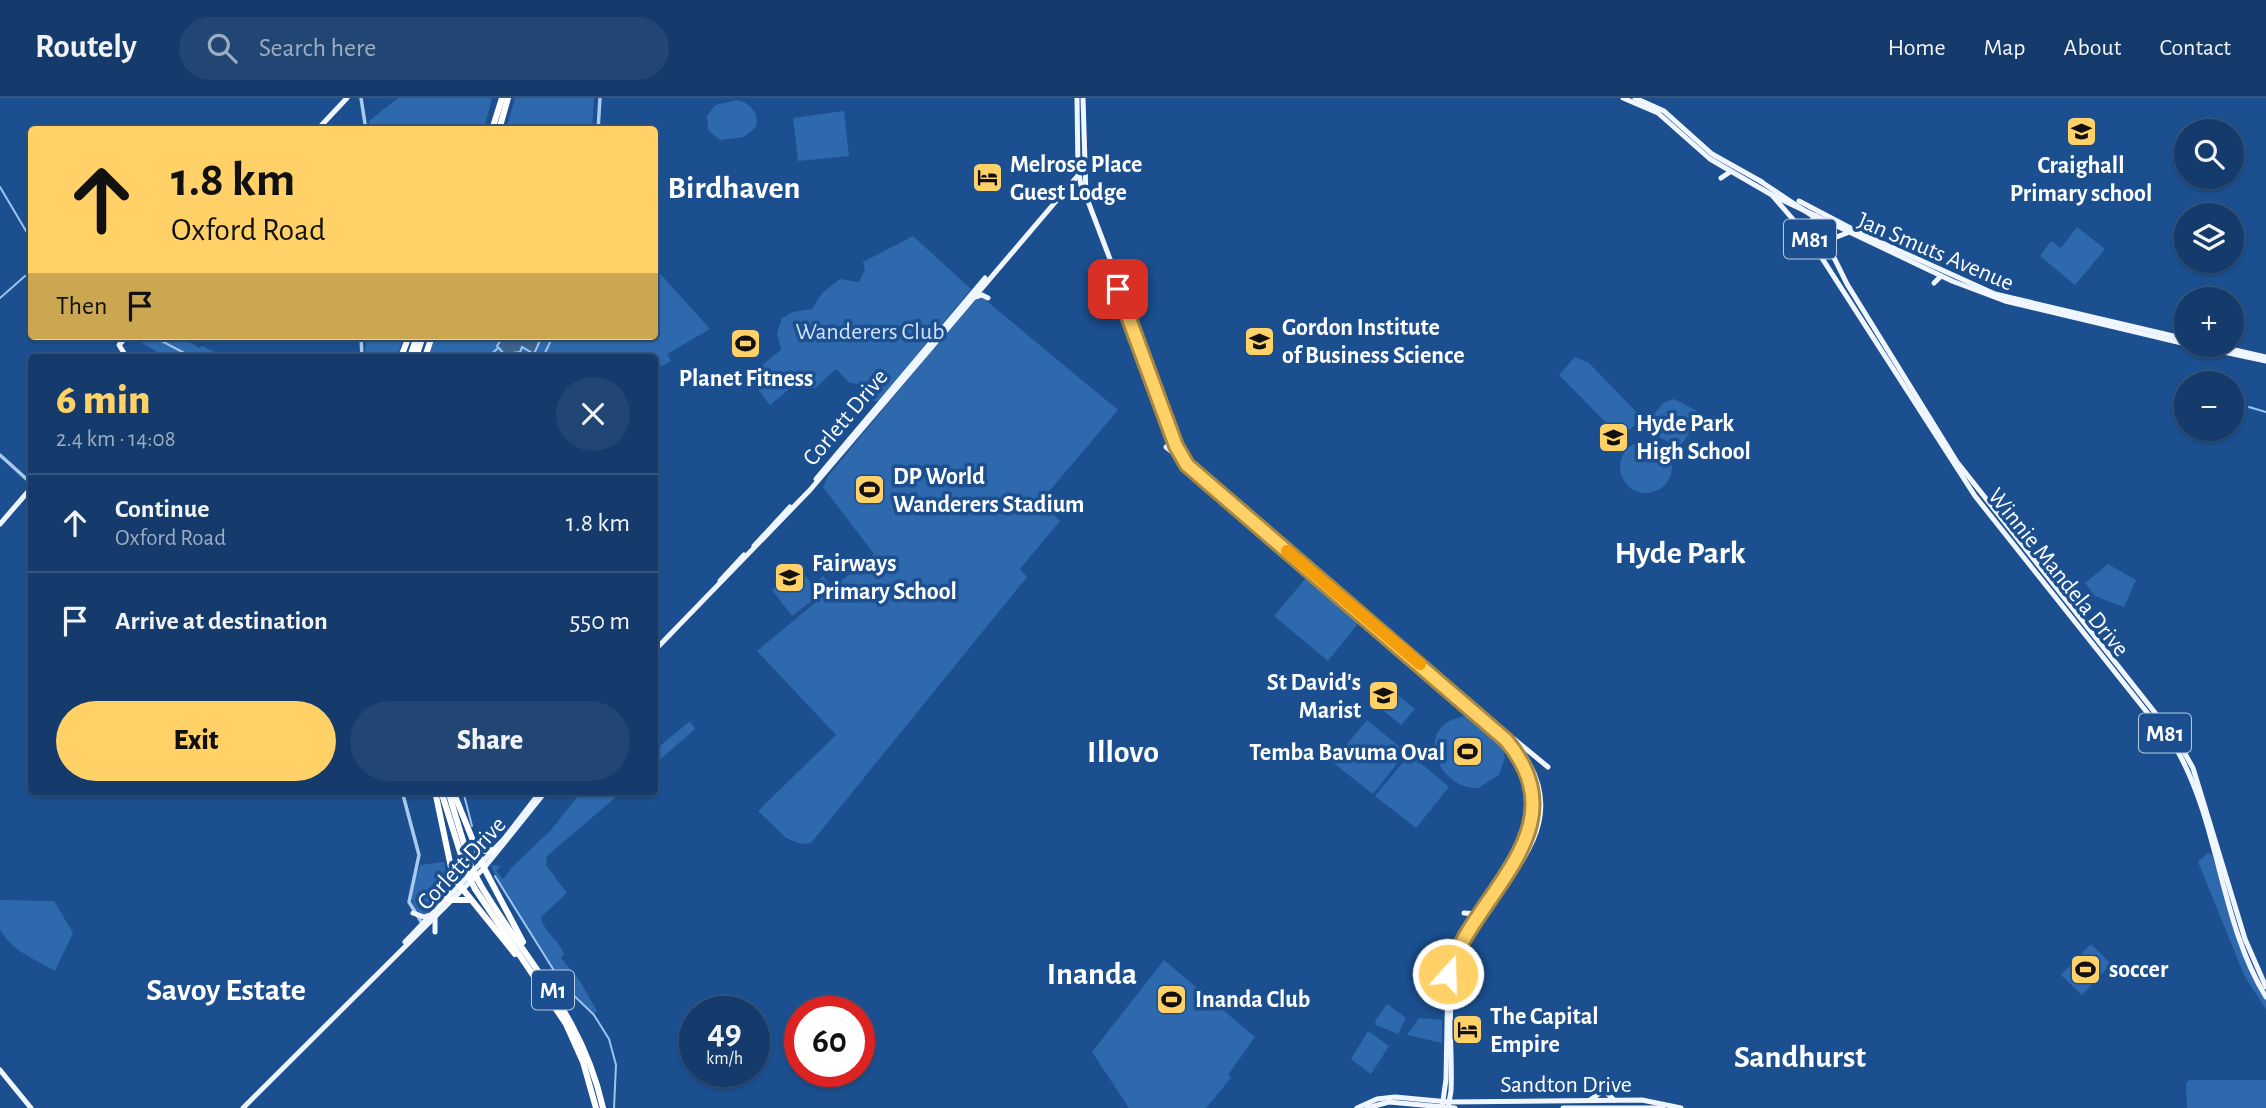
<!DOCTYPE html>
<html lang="en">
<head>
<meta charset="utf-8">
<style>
	:root { --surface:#143b6b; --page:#214673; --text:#f1f3f6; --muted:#9dadc1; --line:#33557e; --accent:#ffd166 }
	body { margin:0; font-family:"Alegreya Sans",sans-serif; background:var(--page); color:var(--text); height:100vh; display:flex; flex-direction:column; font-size:26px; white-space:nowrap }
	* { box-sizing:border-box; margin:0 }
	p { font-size:23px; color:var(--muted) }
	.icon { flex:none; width:38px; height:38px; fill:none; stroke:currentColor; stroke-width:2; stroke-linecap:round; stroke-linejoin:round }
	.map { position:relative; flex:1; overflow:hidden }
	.side { position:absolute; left:28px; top:256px; width:630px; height:441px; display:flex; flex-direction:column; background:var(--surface); border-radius:7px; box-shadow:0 2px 5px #0004,0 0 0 2px var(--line) }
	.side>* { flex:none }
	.top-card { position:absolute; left:28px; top:28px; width:630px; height:214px; border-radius:7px; box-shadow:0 2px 5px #0004,0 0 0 2px var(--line); background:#ffd166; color:#111; overflow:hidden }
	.tools { position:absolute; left:2174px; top:21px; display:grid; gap:14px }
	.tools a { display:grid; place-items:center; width:70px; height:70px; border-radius:50%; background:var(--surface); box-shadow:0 2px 5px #0004,0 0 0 2px var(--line); font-size:35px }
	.speed { position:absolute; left:679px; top:898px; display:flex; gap:14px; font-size:35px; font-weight:700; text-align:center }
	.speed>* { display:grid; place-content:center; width:91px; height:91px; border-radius:50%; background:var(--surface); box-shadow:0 2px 5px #0004,0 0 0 2px var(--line); line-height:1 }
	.speed small { font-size:18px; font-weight:400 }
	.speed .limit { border:10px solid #d22; background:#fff; color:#111 }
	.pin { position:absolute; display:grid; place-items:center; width:60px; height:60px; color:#fff; margin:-30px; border-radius:14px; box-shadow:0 4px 10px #0006 }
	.me { position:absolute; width:77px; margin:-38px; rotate:20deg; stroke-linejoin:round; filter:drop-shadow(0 0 5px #0008) }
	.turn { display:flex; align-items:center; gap:24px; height:147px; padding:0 28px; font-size:32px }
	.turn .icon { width:91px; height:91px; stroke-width:2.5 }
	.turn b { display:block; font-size:49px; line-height:60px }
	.then { display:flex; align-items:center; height:66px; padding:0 28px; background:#0003; gap:14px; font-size:26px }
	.round { display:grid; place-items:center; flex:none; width:74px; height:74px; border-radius:37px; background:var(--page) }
	.summary { display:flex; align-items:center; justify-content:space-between; height:119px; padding:0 28px }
	h1 { font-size:42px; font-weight:800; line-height:52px; color:var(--accent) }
	.button { display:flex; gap:14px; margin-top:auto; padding:14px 28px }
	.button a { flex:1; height:80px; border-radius:42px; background:var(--accent); color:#111; font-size:28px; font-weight:800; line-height:80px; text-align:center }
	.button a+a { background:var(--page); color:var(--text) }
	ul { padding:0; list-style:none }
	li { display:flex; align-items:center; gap:21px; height:98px; padding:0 28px; border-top:2px solid var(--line) }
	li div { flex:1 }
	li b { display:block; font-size:26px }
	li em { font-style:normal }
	header { display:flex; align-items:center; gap:42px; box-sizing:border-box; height:98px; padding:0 35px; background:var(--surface); border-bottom:2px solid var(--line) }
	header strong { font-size:33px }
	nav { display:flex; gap:38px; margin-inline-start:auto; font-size:24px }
	.search { width:490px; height:63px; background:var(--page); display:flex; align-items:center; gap:18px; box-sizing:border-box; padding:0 24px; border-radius:38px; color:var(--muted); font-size:26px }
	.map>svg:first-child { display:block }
</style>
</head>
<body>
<header>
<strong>Routely</strong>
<div class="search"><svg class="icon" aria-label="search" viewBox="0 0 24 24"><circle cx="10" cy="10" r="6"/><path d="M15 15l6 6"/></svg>Search here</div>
<nav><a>Home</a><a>Map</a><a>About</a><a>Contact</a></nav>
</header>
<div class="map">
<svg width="2266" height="1010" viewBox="0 0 2266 1010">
	<rect width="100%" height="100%" fill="#1b4f8f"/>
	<g fill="#2e69ad">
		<polygon points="398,0 492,0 484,31 369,31 369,23"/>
		<polygon points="515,0 594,0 592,31 506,32"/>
		<path d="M738,2C750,5 760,16 756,29L744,39L720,42L708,32L707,18L715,7Z"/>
		<polygon points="844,13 849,58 798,63 793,20"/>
		<polygon points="2077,129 2105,151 2075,187 2040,158 2051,143 2061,150"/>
		<polygon points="913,138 971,191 880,303 874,303 859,286 850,285 836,271 814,291 808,285 801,287 799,283 770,307 748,278 781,252 777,235 782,220 793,214 812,211 822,195 840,181 859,184 865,172 863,164"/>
		<polygon points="655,170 710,231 667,256 671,263 655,272 654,259 427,259 435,238 654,238"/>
		<polygon points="983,200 1118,312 1040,404 1060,423 1020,471 1027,479 811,745 801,746 786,740 758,713 836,637 757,553 874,456 823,389 828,378 960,218 977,201"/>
		<path d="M131,238C153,238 181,235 199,250L202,248L226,259H165Z"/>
		<polygon points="366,238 403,242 397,259 365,259"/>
		<polygon points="1575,259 1589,265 1642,320 1621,340 1559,277"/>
		<polygon points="1674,301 1697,313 1698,322 1679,350 1643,330 1663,305"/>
		<circle cx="1646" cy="369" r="26"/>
		<polygon points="2108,466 2136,482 2124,509 2095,498 2085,485"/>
		<polygon points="799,470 813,487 823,478 831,488 792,518 772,492"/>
		<polygon points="1307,479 1360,523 1328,563 1274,518"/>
		<polygon points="1388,589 1415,611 1401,627 1374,605"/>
		<path d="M1467,618L1499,644L1505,659L1499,677L1478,690C1436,692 1411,624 1467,618Z"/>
		<polygon points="1367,622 1406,654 1373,696 1332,664"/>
		<polygon points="690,623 695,631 655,666 655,652"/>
		<polygon points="1410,656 1449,689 1416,730 1375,698"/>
		<path d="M605,693H623L547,758L546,767L567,795L541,819C543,833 559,842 564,856L561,860L580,883L597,913L594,916C572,905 499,793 491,767L501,768L496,773L503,781L512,769L551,732L578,698L594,699Z"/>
		<polygon points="2208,755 2212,757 2240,847 2266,902 2266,911 2245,879 2198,764"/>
		<path d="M444,764L449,791L426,817L419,816C406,799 414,786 420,767Z"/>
		<path d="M0,802L54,803L73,835L55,873C38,863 8,851 0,831C0,824 0,810 0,802Z"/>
		<polygon points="2091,846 2111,866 2082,897 2061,877"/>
		<polygon points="1164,862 1255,939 1228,977 1231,980 1206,1010 1129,1010 1092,954"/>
		<polygon points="1387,906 1406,920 1398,936 1376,927 1375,923"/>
		<polygon points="1419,920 1442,922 1442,945 1407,937"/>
		<polygon points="1368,933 1389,948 1371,976 1351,961"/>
		<polygon points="2189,982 2266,982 2266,1010 2187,1010 2186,985"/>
	</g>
	<polygon fill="#3c6290" stroke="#9cc4f0" stroke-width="2" points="504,238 542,238 534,256 522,249 520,254 504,256 497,248"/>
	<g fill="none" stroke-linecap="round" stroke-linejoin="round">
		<g stroke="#9cc4f0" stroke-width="2">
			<polyline points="0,89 32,143"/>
			<polyline points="0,200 25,178 32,177"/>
			<polyline points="152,238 192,259"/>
			<polyline points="488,259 498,250"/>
			<polyline points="543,259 553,238"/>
			<polyline points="2231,309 2244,308"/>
			<polyline points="2249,309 2266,314"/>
			<polyline points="463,693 472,728"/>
			<polyline points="495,778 563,887 594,917 609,941 616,967 614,1010"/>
		</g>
		<g stroke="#a9c9ee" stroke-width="3.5">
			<polyline points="361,0 366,32"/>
			<polyline points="598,32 600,0"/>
			<polyline points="361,238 362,259"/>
			<polyline points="0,357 32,386"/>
			<polyline points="402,693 419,757 409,804 422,825"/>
		</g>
		<g stroke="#f0f6ff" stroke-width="5">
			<polyline points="1077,0 1078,71 1083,98"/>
			<path d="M1083,0L1086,98L1185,358L1511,640C1593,733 1483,788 1458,866C1445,905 1453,952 1451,993L1448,1010"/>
			<polyline points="1623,0 1658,15 1710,61 1772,97 1952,183 2005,203 2186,246"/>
			<polyline points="1635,0 1664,13 1712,56 1762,84"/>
			<polyline points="317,32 347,0"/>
			<polyline points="1721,80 1730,74"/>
			<polyline points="1760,83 1814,119 1847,186 1957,364 2179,645 2193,670 2245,841 2266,889"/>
			<path d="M1772,97L1809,140L1975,398L2177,652C2220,728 2220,824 2266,899"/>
			<polyline points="1799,103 1858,134 1995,196 2186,241"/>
			<polyline points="1808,137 1808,126 1816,118"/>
			<polyline points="1832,153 1834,140 1847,135"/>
			<polyline points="1934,185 1941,178"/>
			<polyline points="975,199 982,197 988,200"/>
			<polyline points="2191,247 2266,263"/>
			<polyline points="2213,247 2266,259"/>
			<polyline points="1140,251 1163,314"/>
			<polyline points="124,255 119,247 127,238"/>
			<polyline points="1166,349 1182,362"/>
			<polyline points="1177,350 1187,367 1329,489"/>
			<polyline points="816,381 985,180"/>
			<polyline points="0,426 32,389"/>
			<polyline points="754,448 790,409"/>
			<polyline points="720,483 744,457"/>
			<polyline points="654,553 810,392 1080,75"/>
			<polyline points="1408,556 1506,642 1526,672 1532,700 1532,723 1525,746 1460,845 1448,876 1446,981 1442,1010"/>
			<polyline points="1514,641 1548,669"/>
			<polyline points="413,815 424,819 430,817"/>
			<polyline points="1464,815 1477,816"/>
			<polyline points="435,834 435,820"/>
			<polyline points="405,844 504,741 541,693"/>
			<polyline points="0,972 31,1010"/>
			<polyline points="1605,993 1614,1002"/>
			<polyline points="1590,1002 1600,995"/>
			<polyline points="243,1010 484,770 546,693"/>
			<polyline points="1357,1010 1377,1001 1395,999 1449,1004 1642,1002 1681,1010"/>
			<polyline points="1367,1010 1389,1004 1455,1010"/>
			<polyline points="1563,1010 1663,1010"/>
		</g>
		<g stroke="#fff" stroke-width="6">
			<polyline points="492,32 502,0"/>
			<polyline points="499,32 508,0"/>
			<polyline points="401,259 409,238"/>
			<polyline points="410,259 417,238"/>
			<polyline points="416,259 423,238"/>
			<polyline points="425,259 432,238"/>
			<polyline points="435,693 453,779 515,856"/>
			<polyline points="441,693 466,773"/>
			<polyline points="448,693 471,769"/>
			<polyline points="453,693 484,770 523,844"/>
			<polyline points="476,748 484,753 494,752"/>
			<path d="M480,786C527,866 582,916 603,1010"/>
			<polyline points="475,791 566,926 583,964 596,1010"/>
			<polyline points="447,800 450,778"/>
			<polyline points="451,802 469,802"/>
		</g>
		<g stroke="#fff" stroke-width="6">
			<polyline points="471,769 480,786"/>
			<polyline points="466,773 475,791"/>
		</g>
	</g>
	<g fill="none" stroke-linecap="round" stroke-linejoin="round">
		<defs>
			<path id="route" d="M1118,191L1176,348L1187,367L1506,642C1582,732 1474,794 1448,876"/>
		</defs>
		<use href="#route" stroke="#a68842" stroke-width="18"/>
		<use href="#route" stroke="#ffd166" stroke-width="12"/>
		<polyline stroke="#f59e0b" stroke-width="12" points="1287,453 1420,566"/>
	</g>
	<defs>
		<symbol id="school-square" viewBox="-11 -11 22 22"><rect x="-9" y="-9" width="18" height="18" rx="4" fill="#ffd166" stroke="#1b4f8f"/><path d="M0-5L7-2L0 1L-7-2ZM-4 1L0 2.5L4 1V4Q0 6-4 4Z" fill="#111"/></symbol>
		<symbol id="hotel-square" viewBox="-11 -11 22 22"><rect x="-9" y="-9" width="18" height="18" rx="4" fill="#ffd166" stroke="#1b4f8f"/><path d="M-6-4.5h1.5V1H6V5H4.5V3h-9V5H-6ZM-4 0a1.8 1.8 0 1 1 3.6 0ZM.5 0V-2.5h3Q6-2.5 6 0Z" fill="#111"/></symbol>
		<symbol id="stadium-square" viewBox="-11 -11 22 22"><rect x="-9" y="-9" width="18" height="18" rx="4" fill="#ffd166" stroke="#1b4f8f"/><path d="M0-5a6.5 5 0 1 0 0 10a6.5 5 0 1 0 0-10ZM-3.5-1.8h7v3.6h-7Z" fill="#111"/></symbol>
	</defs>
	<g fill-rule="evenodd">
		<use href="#school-square" x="2064" y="16" width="35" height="35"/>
		<use href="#hotel-square" x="970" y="62" width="35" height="35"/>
		<use href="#school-square" x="1242" y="226" width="35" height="35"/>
		<use href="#stadium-square" x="728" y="228" width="35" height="35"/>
		<use href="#school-square" x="1596" y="322" width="35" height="35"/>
		<use href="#stadium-square" x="852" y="374" width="35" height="35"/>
		<use href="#school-square" x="772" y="462" width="35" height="35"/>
		<use href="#school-square" x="1366" y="580" width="35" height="35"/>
		<use href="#stadium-square" x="1450" y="636" width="35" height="35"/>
		<use href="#stadium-square" x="2068" y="854" width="35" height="35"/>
		<use href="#stadium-square" x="1154" y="884" width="35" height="35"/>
		<use href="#hotel-square" x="1450" y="914" width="35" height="35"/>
	</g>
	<g text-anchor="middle" stroke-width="7" stroke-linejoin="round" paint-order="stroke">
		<g fill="#1b4f8f" stroke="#bbcadd" stroke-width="2">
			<rect x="1784" y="121.5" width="52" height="39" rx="5"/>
			<rect x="2139" y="615.5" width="52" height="39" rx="5"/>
			<rect x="532" y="872.5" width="42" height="39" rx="5"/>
		</g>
		<g font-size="23" font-weight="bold" fill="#fff">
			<text x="1810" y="149">M81</text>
			<text x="2165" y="643">M81</text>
			<text x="553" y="900">M1</text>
		</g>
		<g font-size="24" font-weight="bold" fill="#fff" stroke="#1b4f8f" text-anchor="start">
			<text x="1010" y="74">Melrose Place<tspan x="1010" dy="28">Guest Lodge</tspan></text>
			<text x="2081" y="75" text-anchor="middle">Craighall<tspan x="2081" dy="28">Primary school</tspan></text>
			<text x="1282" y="237">Gordon Institute<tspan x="1282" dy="28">of Business Science</tspan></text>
			<text x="746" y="288" text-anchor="middle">Planet Fitness</text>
			<text x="1636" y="333">Hyde Park<tspan x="1636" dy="28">High School</tspan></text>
			<text x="893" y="386">DP World<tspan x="893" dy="28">Wanderers Stadium</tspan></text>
			<text x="812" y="473">Fairways<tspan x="812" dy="28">Primary School</tspan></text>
			<text x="1361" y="592" text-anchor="end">St David's<tspan x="1361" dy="28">Marist</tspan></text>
			<text x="1445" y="662" text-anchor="end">Temba Bavuma Oval</text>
			<text x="2109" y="879">soccer</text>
			<text x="1195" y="909">Inanda Club</text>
			<text x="1490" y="926">The Capital<tspan x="1490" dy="28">Empire</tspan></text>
		</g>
		<g font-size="24" fill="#fff" stroke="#1b4f8f">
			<text transform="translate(1936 153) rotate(23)" y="8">Jan Smuts Avenue</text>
			<text transform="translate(845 319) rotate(-50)" y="8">Corlett Drive</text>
			<text transform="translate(2059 474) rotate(51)" y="8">Winnie Mandela Drive</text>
			<text transform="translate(461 765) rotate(-47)" y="8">Corlett Drive</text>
			<text x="1566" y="994">Sandton Drive</text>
		</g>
		<g font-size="24" fill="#cfe3fa" stroke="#1b4f8f">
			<text x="870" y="241">Wanderers Club</text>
		</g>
		<g font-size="32" font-weight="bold" fill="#fff" stroke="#1b4f8f">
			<text x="734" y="100">Birdhaven</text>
			<text x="1680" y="465">Hyde Park</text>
			<text x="1123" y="664">Illovo</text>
			<text x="1092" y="886">Inanda</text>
			<text x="226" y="902">Savoy Estate</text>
			<text x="1800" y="969">Sandhurst</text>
		</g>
	</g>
</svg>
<div class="tools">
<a><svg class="icon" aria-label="search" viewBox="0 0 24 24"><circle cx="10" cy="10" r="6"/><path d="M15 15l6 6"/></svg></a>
<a><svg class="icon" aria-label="layers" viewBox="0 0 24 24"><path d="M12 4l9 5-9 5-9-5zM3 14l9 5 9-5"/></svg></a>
<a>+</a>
<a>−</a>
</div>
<div class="speed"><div>49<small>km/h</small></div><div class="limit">60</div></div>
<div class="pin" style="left:1118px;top:191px;background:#d93025"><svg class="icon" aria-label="arrive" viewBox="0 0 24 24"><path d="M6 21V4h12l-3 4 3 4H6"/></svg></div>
<svg class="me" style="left:1448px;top:876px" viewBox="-20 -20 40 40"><circle r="17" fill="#ffd166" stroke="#fff" stroke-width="3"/><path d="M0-11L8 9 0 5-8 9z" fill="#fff"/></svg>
<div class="top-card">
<div class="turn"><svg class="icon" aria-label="ahead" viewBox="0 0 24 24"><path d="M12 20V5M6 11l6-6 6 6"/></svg><div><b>1.8 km</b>Oxford Road</div></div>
<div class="then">Then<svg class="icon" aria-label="arrive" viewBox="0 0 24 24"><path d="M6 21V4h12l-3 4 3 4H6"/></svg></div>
</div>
<section class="side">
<div class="summary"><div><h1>6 min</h1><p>2.4 km · 14:08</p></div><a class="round"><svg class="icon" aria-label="close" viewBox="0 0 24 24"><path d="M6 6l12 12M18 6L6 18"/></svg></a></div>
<ul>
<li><svg class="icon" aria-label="ahead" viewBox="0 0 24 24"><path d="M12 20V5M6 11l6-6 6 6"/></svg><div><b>Continue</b><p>Oxford Road</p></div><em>1.8 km</em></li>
<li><svg class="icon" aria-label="arrive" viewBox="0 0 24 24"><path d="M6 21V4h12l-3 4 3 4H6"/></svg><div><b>Arrive at destination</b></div><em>550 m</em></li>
</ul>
<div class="button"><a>Exit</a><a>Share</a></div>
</section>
</div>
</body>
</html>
